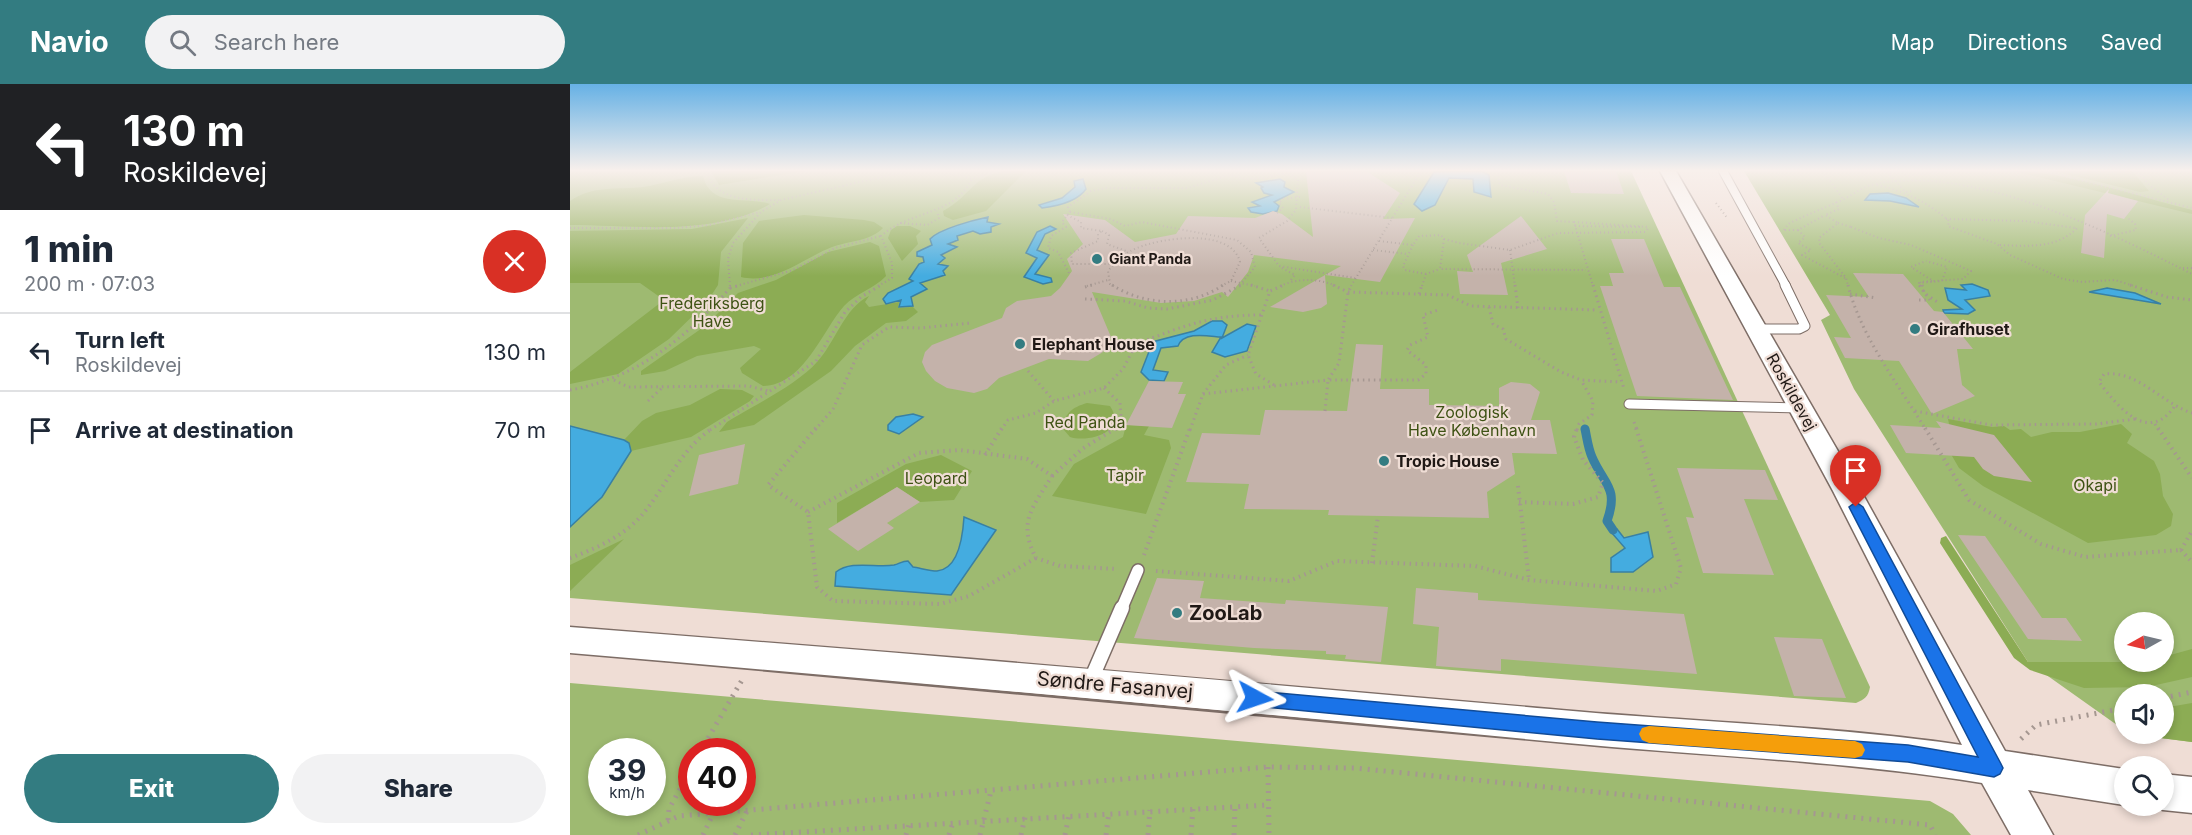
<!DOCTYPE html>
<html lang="en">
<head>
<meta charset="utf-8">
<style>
	:root { --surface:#fff; --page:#f2f2f3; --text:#1f2937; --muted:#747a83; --line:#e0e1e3; --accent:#337c81 }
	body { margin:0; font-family:Inter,sans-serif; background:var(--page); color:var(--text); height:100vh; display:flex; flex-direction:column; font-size:22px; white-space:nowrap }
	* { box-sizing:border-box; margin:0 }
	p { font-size:20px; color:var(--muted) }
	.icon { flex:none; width:33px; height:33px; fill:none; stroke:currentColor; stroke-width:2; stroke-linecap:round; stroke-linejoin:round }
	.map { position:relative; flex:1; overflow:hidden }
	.panel { display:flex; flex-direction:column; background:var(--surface); width:570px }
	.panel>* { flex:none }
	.hud { background:#202124; color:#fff; overflow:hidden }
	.needle { width:39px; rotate:262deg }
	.controls { position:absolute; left:1544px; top:528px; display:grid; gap:12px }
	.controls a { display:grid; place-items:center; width:60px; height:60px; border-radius:50%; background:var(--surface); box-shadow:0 3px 9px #0003; font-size:30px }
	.speed { position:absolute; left:18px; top:654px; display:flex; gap:12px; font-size:30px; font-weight:700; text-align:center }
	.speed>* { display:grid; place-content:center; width:78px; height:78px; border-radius:50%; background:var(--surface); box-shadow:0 3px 9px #0003; line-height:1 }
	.speed small { font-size:15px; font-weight:400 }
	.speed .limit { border:9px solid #d22; background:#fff; color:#111 }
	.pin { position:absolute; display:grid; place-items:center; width:51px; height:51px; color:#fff; margin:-62px -26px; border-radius:50% 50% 50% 0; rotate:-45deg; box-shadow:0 0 6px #0007 }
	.pin .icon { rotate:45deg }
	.me { position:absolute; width:66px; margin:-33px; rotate:95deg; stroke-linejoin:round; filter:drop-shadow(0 0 4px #0008) }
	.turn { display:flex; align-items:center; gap:21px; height:126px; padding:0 24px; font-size:27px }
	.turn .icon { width:78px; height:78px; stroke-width:2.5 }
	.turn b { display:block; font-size:42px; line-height:51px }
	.round { display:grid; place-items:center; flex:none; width:63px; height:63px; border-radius:32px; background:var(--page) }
	.overview { display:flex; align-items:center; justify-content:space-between; height:102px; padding:0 24px }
	h1 { font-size:36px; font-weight:800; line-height:45px }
	.button { display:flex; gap:12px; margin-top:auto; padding:12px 24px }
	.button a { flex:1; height:69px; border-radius:36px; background:var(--accent); color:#fff; font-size:24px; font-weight:800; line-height:69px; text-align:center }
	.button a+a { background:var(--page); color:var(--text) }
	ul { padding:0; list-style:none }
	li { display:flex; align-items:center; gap:18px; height:78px; padding:0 24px; border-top:2px solid var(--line) }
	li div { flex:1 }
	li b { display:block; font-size:22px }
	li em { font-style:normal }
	header { display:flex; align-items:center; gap:36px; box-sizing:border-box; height:84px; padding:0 30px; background:var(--accent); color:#fff }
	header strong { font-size:28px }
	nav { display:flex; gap:33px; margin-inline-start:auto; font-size:21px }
	.search { width:420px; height:54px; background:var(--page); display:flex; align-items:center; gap:15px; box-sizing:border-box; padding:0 21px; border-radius:33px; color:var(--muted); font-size:22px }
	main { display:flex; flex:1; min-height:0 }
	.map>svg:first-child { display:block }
</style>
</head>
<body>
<header>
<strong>Navio</strong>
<div class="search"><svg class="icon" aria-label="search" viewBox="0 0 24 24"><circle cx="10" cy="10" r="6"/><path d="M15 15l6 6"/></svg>Search here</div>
<nav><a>Map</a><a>Directions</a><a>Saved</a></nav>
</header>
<main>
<section class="panel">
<div class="hud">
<div class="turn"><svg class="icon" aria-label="left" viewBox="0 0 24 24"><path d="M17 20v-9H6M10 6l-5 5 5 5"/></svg><div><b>130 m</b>Roskildevej</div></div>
</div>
<div class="overview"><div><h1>1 min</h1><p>200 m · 07:03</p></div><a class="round" style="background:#d93025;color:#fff"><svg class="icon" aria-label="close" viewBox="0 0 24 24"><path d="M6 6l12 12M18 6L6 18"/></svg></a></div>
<ul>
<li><svg class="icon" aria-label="left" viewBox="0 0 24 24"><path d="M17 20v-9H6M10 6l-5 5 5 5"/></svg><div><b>Turn left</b><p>Roskildevej</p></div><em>130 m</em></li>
<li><svg class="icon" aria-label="arrive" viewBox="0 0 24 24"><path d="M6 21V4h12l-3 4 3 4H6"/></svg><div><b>Arrive at destination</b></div><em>70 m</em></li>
</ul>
<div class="button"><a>Exit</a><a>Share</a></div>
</section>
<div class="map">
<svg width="1622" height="751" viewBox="0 0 1622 751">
	<rect width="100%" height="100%" fill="#efddd5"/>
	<g fill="#9eba71" fill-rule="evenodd">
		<path d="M0,87H1061L1300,603C1298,613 1295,615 1286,619L0,514Z"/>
		<path d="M1174,87H1622V658L1559,650H1593V610H1554V646L1458,578L1284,305L1251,236L1260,231ZM1554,538H1593V578H1554Z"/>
		<path d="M0,599L1360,717L1383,730L1401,751H0ZM32,668H82V718H32ZM122,668H172V718H122Z"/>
	</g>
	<g fill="#8cac54">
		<polygon points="141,87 236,87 149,101"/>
		<path d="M433,87H456L416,127L383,136L374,132L373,127C401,112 401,94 433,87Z"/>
		<path d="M1443,87C1494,87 1570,113 1622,126V130Z"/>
		<polygon points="1484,87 1562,87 1579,107 1570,108"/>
		<path d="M133,92C141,125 177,112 200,120C143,153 64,141 0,141V117C23,101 47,106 73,103C93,100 112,92 133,92Z"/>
		<path d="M234,131L294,136L304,138L313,144C301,157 278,157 262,163C234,174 203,201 171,193L173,159L189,137Z"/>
		<polygon points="178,134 151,168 148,201 137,218 99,255 48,290 0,300 0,288 94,216 70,199 0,199 0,147 122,145"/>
		<polygon points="327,142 340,142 351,147 346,152 348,160 332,177 318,154 321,146"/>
		<path d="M300,158L309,162L316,192C304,205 286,209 274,222C252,247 234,301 193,302L172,289L170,284L191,265L184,262L127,272L95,287L71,291V287L135,242L168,209L206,196L258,168Z"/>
		<path d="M299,212L295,218L299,223L329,218L328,224L343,223L348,228L336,237L316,239L285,262L261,287L184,341L149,348L157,338C183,322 228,300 247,278C265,259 274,224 299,212Z"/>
		<polygon points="150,305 172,306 184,312 180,317 121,353 61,367 59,359 54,356 72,337 86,329 120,321"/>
		<path d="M517,319L540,322C558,348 518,359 500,353L494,346C492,330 503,323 517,319Z"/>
		<polygon points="1378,335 1422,343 1434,342 1440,346 1451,345 1461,353 1482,348 1510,348 1551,340 1562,350 1557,359 1584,377 1590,390 1593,412 1603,430 1601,442 1586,451 1518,459 1413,402 1389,384 1378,365 1382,354"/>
		<polygon points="556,341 579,342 574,351 599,356 601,364 576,430 482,412 504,380 553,353"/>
		<polygon points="371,371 402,387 384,416 350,418 327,403 267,439 267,419 336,380"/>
		<polygon points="1376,452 1458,578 1593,578 1593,573 1622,565 1622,593 1577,603 1514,604 1460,586 1444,574 1370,459 1371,454"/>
		<polygon points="54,455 0,507 0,481"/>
		<polygon points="1622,619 1622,658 1559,650 1593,650 1593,624"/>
	</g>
	<g fill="#44ace0" stroke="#3980a3" stroke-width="1.5">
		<polygon points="911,87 919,91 921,113 904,108 903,95 879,94 865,121 852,127 844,120 864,88"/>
		<path d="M513,95L516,105C507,118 488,122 472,124L469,121L492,114L505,103L504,97Z"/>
		<polygon points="710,95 715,98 714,103 724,108 704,118 709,122 707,127 693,130 681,128 678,124 690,122 682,118 702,111 694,109 691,104 693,103 686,99"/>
		<polygon points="1318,109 1336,114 1349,123 1320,117 1295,116 1300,110"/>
		<path d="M418,133L417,138L429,140L421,143V148L410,150L403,147L387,152L388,156L378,160L387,163L371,171L375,174L368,180L378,182L373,187L375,191L350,199L357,205L341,213L343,222L329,223L331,216L316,220L313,215L318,209L343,197L339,195L349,180L354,178L353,173L347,172V168L362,161L360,155C369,145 404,136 418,133Z"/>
		<polygon points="480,142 486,145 475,150 467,166 479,171 465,190 481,194 482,198 473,200 454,193 467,174 456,169 467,148"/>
		<polygon points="1402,200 1418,206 1420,212 1395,216 1405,226 1398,230 1374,229 1373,226 1392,225 1378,216 1375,204 1396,206 1391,201"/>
		<polygon points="1537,204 1565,209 1591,220 1519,208"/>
		<path d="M642,237H652L657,241L652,254L677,240L686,242L677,267L655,273L642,268L651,253C637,252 614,247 608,262L591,264L583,286L598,288L594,297L579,296L571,288L580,265L578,263L582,258L624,247Z"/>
		<polygon points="343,330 353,333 329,350 318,346 318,341 326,333"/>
		<polygon points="0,342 54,356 59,359 61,367 32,413 0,443"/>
		<path d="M394,433L426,446L381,511L265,502L266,488C281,476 306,484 324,481C329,480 332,477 338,477L343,483C350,484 360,487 367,487C390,485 393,449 394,433Z"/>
		<polygon points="1047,445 1054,454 1078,448 1083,473 1063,488 1041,488 1041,474 1055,464 1041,448"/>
	</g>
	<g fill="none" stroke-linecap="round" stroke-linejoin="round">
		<path stroke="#3980a3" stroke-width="9" d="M1015,345C1017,354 1018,364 1022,373C1034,401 1049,403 1037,437L1043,446"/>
	</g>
	<g fill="#c4b2aa">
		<polygon points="736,87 796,87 830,109 813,135 845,134 810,198 755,191 771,182 684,171 678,188 658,213 652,208 624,217 591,219 522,208 541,253 533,268 518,277 479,275 429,294 417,305 404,309 377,304 365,297 356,287 352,278 355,268 362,261 432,234 436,224 447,217 481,212 490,204 502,187 497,175 513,160 493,130 535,136 565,158 606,150 618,132 685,134 703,127 712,130 743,153"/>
		<polygon points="994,87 1046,87 1054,110 1001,109"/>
		<polygon points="1539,105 1538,109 1568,117 1554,135 1537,130 1534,174 1511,169 1515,131"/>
		<polygon points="951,132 977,165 931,179 938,211 890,210 887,187 903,188 897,171"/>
		<polygon points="1041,155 1074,155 1094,203 1110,203 1163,316 1067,312 1030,202 1043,202 1039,189 1054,189"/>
		<polygon points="1283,189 1333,190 1364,227 1373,228 1403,265 1387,265 1392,301 1405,312 1362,330 1329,277 1275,274 1264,253 1281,254 1256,211 1299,213"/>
		<polygon points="755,191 757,220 751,224 733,228 700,223"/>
		<polygon points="786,260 813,261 810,305 859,305 859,321 929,322 929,304 941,298 960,300 970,308 961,336 980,336 987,370 942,369 945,390 917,408 919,434 758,431 759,426 674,425 679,400 616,398 632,349 690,351 695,326 777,327"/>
		<polygon points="579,297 613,298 608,310 616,310 602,344 556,341"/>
		<polygon points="1366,337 1424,351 1462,398 1424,392 1413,385 1404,373 1336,369 1320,341 1371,344"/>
		<polygon points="175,360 168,400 119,412 129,371"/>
		<polygon points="1107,384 1195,386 1208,416 1174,415 1204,491 1133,489 1116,433 1124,434"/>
		<polygon points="327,403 350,418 317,439 324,444 288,467 258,445"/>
		<polygon points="1388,451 1415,452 1472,534 1496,534 1512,557 1458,555"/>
		<polygon points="587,494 634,497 630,514 715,520 716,516 818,523 811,578 775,575 776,571 756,570 756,567 684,564 564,554"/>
		<polygon points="846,504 908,509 908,516 1114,530 1127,590 931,575 931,587 866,582 869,543 843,540"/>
		<polygon points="1204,553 1252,555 1276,614 1224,612"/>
	</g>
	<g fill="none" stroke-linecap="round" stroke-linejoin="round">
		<defs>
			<polyline id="service-far3" points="1153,87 1216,202"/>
			<g id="service-far2">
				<polyline points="1186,245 1229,245 1235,242 1215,201"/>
				<polyline points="1059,320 1231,324"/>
			</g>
			<polyline id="service-far1" points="551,526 568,486"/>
			<polyline id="service" points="520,598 552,524"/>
			<g id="tertiary">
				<path d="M1090,87H1106L1291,407L1435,667L1554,685V721L1458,706L1483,751H1441L1412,699C1271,676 1128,672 986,658C658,626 329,597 0,569V543C327,568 653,596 980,625C1117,638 1256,641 1392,661L1263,407Z"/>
				<polygon points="1593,690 1622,693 1622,729 1593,726 1581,722 1593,722"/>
			</g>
		</defs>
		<use href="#service-far3" stroke="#7d6d66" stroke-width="10"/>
		<use href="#service-far2" stroke="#7d6d66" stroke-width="11"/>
		<use href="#service-far1" stroke="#7d6d66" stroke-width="14"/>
		<use href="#service" stroke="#7d6d66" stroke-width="17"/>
		<use href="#tertiary" stroke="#7d6d66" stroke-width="3"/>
		<g stroke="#a59791" stroke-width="2" stroke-dasharray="1 3" stroke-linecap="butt">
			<path d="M136,87C146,118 181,116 209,116"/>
			<polyline points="373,87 402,95"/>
			<polyline points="927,87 930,101 978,110 984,118 987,137 1004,138 1023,202"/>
			<polyline points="1253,87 1273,115"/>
			<polyline points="1310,87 1320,89"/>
			<polyline points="1321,87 1320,91 1335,108 1342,107"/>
			<polyline points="1333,87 1339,93"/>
			<polyline points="1473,87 1622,124"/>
			<polyline points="1569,87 1577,99 1599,116"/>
			<polyline points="718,90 728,95 726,126 717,137 689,154 709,182 785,194"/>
			<polyline points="1339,92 1374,87"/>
			<path d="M1307,101C1334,107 1358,118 1379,137L1378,142L1427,160L1440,171L1493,195L1512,198L1545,196L1564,202"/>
			<polyline points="1266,118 1269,125 1255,131 1268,139 1249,154 1250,160 1276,194 1278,202"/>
			<polyline points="1146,119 1158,135"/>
			<polyline points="730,123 822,134"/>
			<polyline points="500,128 541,135 555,142 572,138 667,156 681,168 685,183 669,202"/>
			<polyline points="707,129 713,124 709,119 713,115 730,113"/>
			<polyline points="497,131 511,138 511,144 532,147 528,150 528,157 501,169 502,180 541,180"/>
			<polyline points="1376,135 1455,137 1506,144"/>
			<polyline points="1004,138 1079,143"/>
			<polyline points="330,139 357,141 369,134 367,127"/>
			<polyline points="1268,139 1281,143"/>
			<polyline points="1005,142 1072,143"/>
			<polyline points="0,144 105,144 139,141 190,128"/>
			<path d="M1214,146L1218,140C1236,131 1254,124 1272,116C1283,111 1293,102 1305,100C1402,80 1537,147 1622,190"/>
			<polyline points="1215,146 1228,146 1255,131"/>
			<polyline points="1228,146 1235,153 1228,159 1241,166 1232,171 1275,194"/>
			<polyline points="532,147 539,151 537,160 556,167"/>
			<polyline points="1540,152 1566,146 1565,140 1558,134"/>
			<polyline points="874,155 870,185 1016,186"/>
			<polyline points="809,157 843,161 849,152 871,151 874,155 889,159 940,166 988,149 1075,148 1079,143"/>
			<polyline points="843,161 833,182 835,186 856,190"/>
			<path d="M1430,161C1457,162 1487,165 1507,144"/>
			<polyline points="803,166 838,170"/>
			<polyline points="940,166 945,202"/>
			<polyline points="712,184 725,191 720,197"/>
			<polyline points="1613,184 1622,184"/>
			<polyline points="499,189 488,168 478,164 481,152 496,143 492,138 500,128 498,123 521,107 536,104 618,104 659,91 677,95 696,94 721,87"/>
			<polyline points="661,197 685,202"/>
			<polyline points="160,202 158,175 163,159 191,128 211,116 338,87"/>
			<polyline points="166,202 223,186 265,164 311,152"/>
			<path d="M308,202L322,194V179L311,152C340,126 384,132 402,95L425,87"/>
			<polyline points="517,202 538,196"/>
			<path d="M544,202L540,200L538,187C546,177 554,169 567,164C591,154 661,143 670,178L661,197"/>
			<polyline points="651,202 661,197"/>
			<path d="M710,202C728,194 748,194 766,202"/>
			<polyline points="781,202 851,87"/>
			<polyline points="852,202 856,190 870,185"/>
			<polyline points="1350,202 1348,199 1372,197 1377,183 1356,177"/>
		</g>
		<g stroke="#a59791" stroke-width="3" stroke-dasharray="1.5 4" stroke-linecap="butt">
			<path d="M542,201C575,222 620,224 653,201"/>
			<polyline points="681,201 700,207"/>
			<polyline points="763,201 778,208 878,211 901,222 1028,226"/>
			<polyline points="945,201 948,224"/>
			<polyline points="1023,201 1054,305"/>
			<path d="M1278,201C1291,253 1328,300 1356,346"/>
			<polyline points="1560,201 1597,213 1622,216"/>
			<polyline points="515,203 522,201"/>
			<polyline points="160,204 171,201"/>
			<polyline points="849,210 852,201"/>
			<polyline points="1280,210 1306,214"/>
			<polyline points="515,215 555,217 578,224 597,225 643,216 671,201"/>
			<polyline points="1349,216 1360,216 1349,201"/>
			<polyline points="919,223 923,240 933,245 936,255 991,288 1011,296 1051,298"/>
			<polyline points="458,287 484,317"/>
			<polyline points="44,296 58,303 179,302 198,307"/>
			<polyline points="704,301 686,290 678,271 700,207 714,201"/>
			<polyline points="534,304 550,319 551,333 545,346"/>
			<path d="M0,306C67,294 116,254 160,204V201"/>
			<polyline points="633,310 656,281 678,271"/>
			<polyline points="78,317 93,303"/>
			<path d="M1604,323C1578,360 1548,323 1529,298L1534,290C1568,286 1591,319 1622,329"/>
			<polyline points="755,327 758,296 848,296 856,290 856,281 837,266 840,261 858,253 853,231 868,226"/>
			<polyline points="1345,327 1421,341 1526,340 1565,335"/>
			<polyline points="1064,338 1067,346"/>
			<polyline points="1585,340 1589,346"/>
			<polyline points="140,346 246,277 275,228 291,213 311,201"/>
			<polyline points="245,346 263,325 292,261 319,243 350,244 401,239"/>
			<path d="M431,346L438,336L466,329L484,317L534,304L553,285L566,260C614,242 639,231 691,231"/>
			<polyline points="620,346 633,310 758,296 769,279 778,208 782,201"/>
			<polyline points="1007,346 1009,340 1022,331 1023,317 1011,296"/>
		</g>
		<g stroke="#a59791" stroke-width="4" stroke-dasharray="1.5 4.5" stroke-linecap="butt">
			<polyline points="246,344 198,401 238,428 247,503 263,517 370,520 399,512 466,474"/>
			<polyline points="1355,344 1399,416 1471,460 1515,473 1611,466"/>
			<polyline points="1588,344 1622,394"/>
			<polyline points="415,371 432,344"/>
			<polyline points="482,392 512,365 546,344"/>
			<polyline points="948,402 959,496"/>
			<polyline points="949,418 1003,420 1028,413 1033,399 1013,376 1004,353 1007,344"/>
			<path d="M238,428L349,369L390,366L457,375L482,392C463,423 447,438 466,474L490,482L548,485"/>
			<polyline points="1611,466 1622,447"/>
			<polyline points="1611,466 1622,478"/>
			<polyline points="574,471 620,344"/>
			<path d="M0,474C25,465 54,452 72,431C96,403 110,365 143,344"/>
			<polyline points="802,479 808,432"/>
			<polyline points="586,487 719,497 767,477 905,482 959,496 1087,507 1106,500 1111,484 1066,344"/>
		</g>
		<g stroke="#a59791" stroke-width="5" stroke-dasharray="2 6" stroke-linecap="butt">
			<polyline points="1593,614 1622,608"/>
			<polyline points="1451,655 1466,641 1554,624"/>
			<polyline points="130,668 172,596"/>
			<polyline points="698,683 699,751"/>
			<polyline points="98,736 99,725 122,683"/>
			<polyline points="68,751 109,732 698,683 784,684 1360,741 1365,751"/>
			<polyline points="133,751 143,730"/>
			<polyline points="165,751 177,727"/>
			<polyline points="181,751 698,721"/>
			<polyline points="336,751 339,740"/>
			<polyline points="379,751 383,738"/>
			<polyline points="410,751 421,707"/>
			<polyline points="451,751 455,733"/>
			<polyline points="495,751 499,731"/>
			<polyline points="536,751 539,728"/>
			<polyline points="578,751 580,726"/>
			<polyline points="621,751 623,724"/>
			<polyline points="664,751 665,722"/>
		</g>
		<use href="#service-far3" stroke="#fff" stroke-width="8"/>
		<use href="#service-far2" stroke="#fff" stroke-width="9"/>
		<use href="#service-far1" stroke="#fff" stroke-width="11"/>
		<use href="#service" stroke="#fff" stroke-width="14"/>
		<use href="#tertiary" fill="#fff" fill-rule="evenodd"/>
		<g stroke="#a59791" stroke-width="2" stroke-dasharray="1 3" stroke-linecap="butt">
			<polyline points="1281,143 1309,154 1341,161 1401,187 1393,195 1363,197 1341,183 1356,177"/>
			<polyline points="1353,202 1350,198 1363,197"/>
		</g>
		<polyline stroke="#a59791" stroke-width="3" stroke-dasharray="1.5 4" stroke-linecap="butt" points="1352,201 1354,209 1369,219"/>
	</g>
	<linearGradient id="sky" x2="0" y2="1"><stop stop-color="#66b1e5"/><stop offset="0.45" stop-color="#f8f0ec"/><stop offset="1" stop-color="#f8f0ec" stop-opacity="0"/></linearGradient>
	<rect width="1622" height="192" fill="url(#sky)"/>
	<polygon fill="#1a73e8" stroke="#114b97" stroke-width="1.5" points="1286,418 1293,423 1430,678 1433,684 1430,690 1424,693 1338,678 1027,655 685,622 679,620 676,614 679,609 685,607 1027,638 1338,661 1408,673 1279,423"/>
	<polygon fill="#f59e0b" points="1079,642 1285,657 1292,660 1295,666 1292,672 1285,674 1079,659 1072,656 1069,650 1072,644"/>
	<g fill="#337c81" stroke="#efddd5" stroke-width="2">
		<circle cx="527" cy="175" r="6"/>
		<circle cx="1345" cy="245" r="6"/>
		<circle cx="450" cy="260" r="6"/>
		<circle cx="814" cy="377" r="6"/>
		<circle cx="607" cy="529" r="6"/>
	</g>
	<g text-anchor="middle" stroke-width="4.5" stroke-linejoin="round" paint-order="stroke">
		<g font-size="14" font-weight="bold" fill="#201916" stroke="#efddd5" text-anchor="start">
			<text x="539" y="180">Giant Panda</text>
		</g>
		<g font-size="16" fill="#3e5214" stroke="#efddd5">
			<text x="142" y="225">Frederiksberg<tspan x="142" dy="18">Have</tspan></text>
			<text x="902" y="334">Zoologisk<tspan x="902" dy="18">Have København</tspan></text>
			<text x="515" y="344">Red Panda</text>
			<text x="555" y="397">Tapir</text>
			<text x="366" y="400">Leopard</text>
			<text x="1525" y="407">Okapi</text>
		</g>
		<g font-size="16" font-weight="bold" fill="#201916" stroke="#efddd5" text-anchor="start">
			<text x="1357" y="251">Girafhuset</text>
			<text x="462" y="266">Elephant House</text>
			<text x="826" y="383">Tropic House</text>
		</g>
		<g font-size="16" fill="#201916" stroke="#efddd5">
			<text transform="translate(1222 308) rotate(61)" y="6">Roskildevej</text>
		</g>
		<g font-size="20" font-weight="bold" fill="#201916" stroke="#efddd5" text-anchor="start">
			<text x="619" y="536">ZooLab</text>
		</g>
		<g font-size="20" fill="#201916" stroke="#efddd5">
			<text transform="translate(545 601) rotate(5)" y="7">Søndre Fasanvej</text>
		</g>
	</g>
</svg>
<div class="controls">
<a><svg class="needle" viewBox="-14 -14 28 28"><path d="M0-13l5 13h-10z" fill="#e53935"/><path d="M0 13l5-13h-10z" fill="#747a83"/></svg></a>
<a><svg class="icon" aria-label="sound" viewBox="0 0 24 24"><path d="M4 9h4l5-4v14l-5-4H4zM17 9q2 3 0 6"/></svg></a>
<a><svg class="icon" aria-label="search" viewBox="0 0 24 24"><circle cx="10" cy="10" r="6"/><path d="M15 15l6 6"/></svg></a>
</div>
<div class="speed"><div>39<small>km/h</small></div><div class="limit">40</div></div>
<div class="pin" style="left:1286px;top:423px;background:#d93025"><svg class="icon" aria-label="arrive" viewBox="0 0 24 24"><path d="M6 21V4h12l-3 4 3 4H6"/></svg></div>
<svg class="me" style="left:685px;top:614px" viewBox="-20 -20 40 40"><path d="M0-17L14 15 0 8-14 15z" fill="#1a73e8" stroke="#fff" stroke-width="4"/></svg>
</div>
</main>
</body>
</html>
